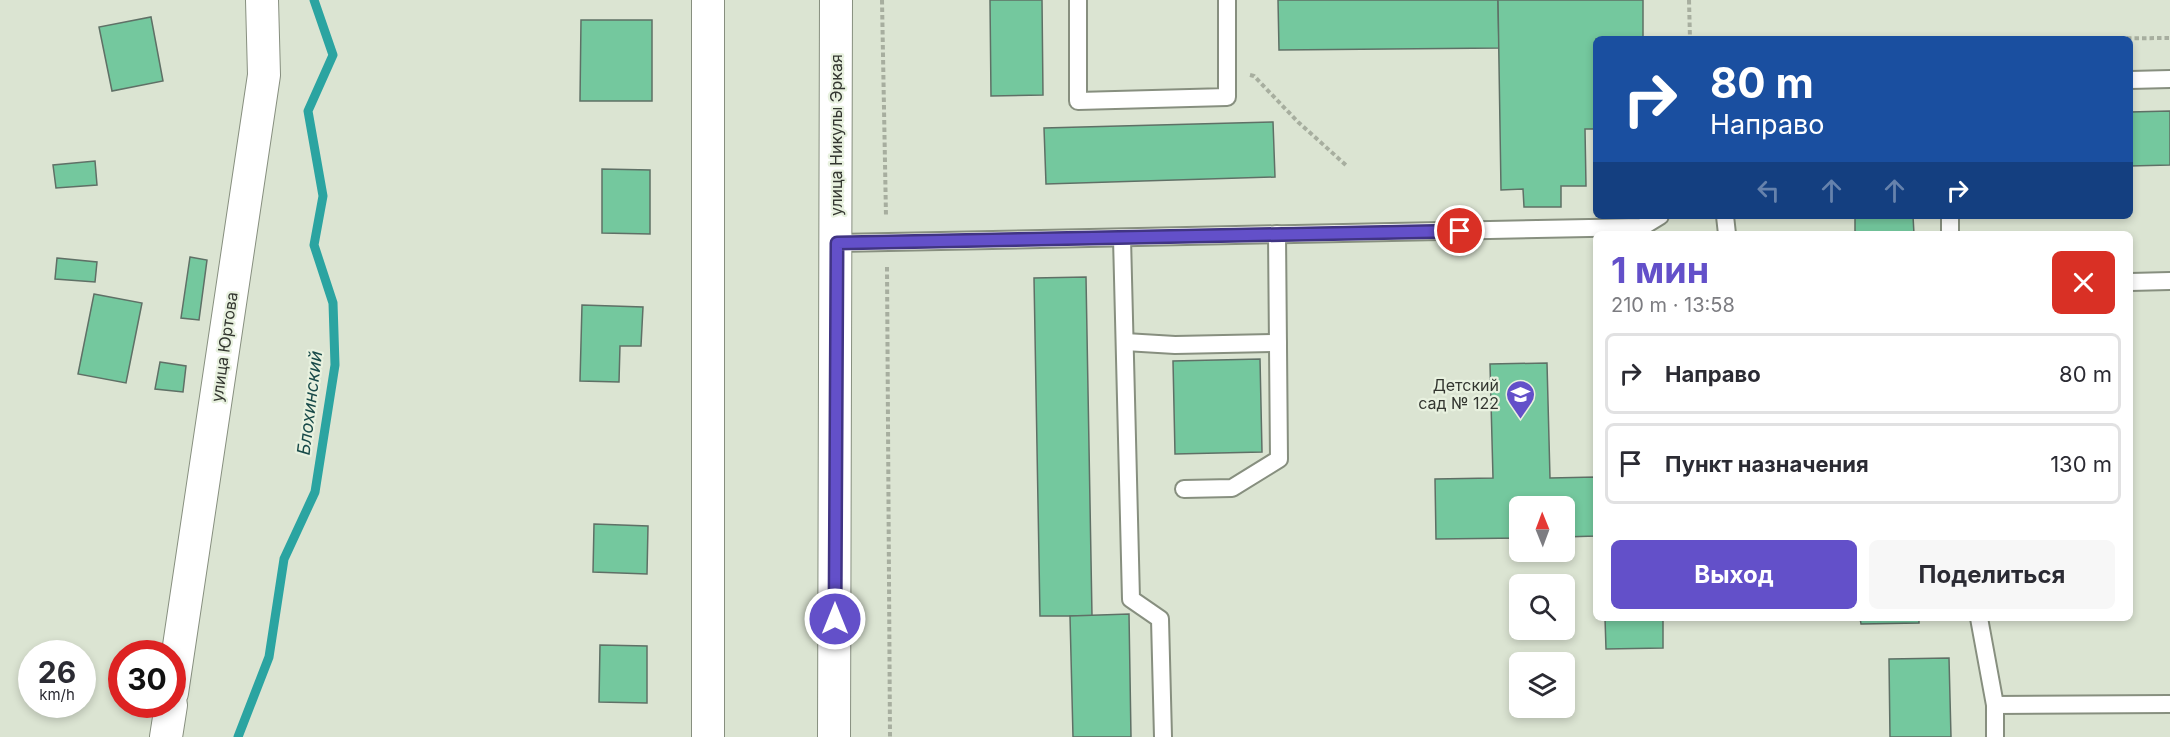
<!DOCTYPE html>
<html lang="ru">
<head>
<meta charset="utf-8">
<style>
	:root { --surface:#fff; --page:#f7f7f7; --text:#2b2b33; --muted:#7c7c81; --line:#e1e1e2; --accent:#6350c9 }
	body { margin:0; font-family:Inter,sans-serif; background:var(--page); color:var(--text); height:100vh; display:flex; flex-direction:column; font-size:22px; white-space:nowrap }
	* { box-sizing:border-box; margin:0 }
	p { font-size:20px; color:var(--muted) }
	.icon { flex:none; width:33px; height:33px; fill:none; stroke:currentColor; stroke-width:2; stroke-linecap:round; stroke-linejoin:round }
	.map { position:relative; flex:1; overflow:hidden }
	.drawer { position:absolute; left:1593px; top:231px; width:540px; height:390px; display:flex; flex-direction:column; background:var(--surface); border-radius:9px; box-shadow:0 3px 9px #0003 }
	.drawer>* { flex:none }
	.hud { position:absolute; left:1593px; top:36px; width:540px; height:183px; border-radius:9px; box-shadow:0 3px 9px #0003; background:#1a4fa0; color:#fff; overflow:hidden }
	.needle { width:39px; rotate:359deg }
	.tools { position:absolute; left:1509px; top:496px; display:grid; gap:12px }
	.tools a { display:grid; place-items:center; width:66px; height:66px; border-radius:9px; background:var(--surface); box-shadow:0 3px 9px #0003; font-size:30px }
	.speed { position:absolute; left:18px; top:640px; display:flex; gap:12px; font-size:30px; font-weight:700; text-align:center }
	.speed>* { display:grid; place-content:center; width:78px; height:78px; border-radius:50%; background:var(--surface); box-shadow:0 3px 9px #0003; line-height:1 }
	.speed small { font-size:15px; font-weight:400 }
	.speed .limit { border:9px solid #d22; background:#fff; color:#111 }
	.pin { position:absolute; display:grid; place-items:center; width:51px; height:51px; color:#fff; margin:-26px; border:3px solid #fff; border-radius:50%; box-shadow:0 2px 6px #0007 }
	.me { position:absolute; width:66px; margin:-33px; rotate:0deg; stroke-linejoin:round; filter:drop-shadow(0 0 4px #0008) }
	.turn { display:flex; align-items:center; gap:21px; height:126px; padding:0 18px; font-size:27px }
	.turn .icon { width:78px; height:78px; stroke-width:2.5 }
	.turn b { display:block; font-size:42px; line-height:51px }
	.lanes { display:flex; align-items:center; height:57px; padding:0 18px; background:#0003; justify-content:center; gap:30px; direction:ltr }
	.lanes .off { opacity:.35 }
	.round { display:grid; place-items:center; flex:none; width:63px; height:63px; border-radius:9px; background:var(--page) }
	.summary { display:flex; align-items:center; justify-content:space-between; height:102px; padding:0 18px }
	h1 { font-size:36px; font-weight:700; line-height:45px; color:var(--accent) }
	.action { display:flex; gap:12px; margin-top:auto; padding:12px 18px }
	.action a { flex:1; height:69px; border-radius:9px; background:var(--accent); color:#fff; font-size:24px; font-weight:700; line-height:69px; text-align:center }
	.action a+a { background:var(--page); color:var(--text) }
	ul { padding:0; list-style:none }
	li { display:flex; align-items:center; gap:18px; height:81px; margin:0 12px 9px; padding:0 6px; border:3px solid var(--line); border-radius:9px }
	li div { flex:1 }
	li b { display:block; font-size:22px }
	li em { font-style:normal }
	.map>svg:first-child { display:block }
</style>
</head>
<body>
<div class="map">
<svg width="2170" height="737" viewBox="0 0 2170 737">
	<rect width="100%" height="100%" fill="#dbe4d2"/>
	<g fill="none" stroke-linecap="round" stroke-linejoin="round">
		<polyline stroke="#2ba4a1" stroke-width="9" points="238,737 269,657 284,559 315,492 335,365 333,303 314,245 323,196 308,111 333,55 314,0"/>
	</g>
	<g fill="#74c89e" stroke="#5f7066" stroke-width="1.5">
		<polygon points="990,0 1042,0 1043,95 991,96"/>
		<polygon points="1278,0 1498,0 1499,48 1279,50"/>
		<polygon points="1498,0 1643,0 1643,39 1596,39 1596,129 1585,129 1586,186 1561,186 1561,207 1524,207 1523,189 1501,190"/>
		<polygon points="151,17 163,81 112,91 99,27"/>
		<polygon points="581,20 652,20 652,101 580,101"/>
		<polygon points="2170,111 2170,165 2130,166 2130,112"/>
		<polygon points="1273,122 1275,177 1046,184 1044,128"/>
		<polygon points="95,161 97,185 56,188 53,165"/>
		<polygon points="602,169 650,170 650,234 602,233"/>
		<polygon points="1855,216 1913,216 1914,234 1855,234"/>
		<polygon points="190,257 207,260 199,320 181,318"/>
		<polygon points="57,258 97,262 95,282 55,279"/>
		<polygon points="1086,277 1092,616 1040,616 1034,278"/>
		<polygon points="94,294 142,303 126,383 78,374"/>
		<polygon points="582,305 643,307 641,346 620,346 619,382 580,381"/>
		<polygon points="1260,359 1262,452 1175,454 1173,361"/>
		<polygon points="160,362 186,366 183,392 155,389"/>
		<polygon points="1547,363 1550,478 1596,477 1596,536 1564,537 1564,507 1520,507 1520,538 1436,539 1435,479 1493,478 1490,364"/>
		<polygon points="594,524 648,526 647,574 593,572"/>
		<polygon points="1129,614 1131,737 1073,737 1070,616"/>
		<polygon points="1605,618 1663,618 1663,648 1606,649"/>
		<polygon points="1860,618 1919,618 1919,623 1861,624"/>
		<polygon points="600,645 647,646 647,703 599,702"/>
		<polygon points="1949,658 1951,737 1890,737 1889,659"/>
	</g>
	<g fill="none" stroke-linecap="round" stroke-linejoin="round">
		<defs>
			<g id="lane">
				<polyline points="1078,0 1078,101 1227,97 1227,0"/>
				<polyline points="2130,80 2170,79"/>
				<polyline points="1725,216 1727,234"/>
				<polyline points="1950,216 1950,234"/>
				<polyline points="1122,238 1131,599 1160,619 1163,737"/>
				<polyline points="837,243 1642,227 1660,216"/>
				<polyline points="2130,282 2170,281"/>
				<polyline points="1125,342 1175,345 1278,343"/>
				<polyline points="1184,489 1232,488 1279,459 1277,234"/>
				<polyline points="1979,618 1995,705 1995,737"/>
				<polyline points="1995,705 2170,704"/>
			</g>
			<g id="street">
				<polyline points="708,0 708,737"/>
				<polyline points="172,693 264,75 262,0"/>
				<polyline points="166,737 171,705"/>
				<polyline points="834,737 836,0"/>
			</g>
		</defs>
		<use href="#lane" stroke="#878f7f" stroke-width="20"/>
		<use href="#street" stroke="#878f7f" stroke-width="34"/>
		<g stroke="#a7ae9f" stroke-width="4" stroke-dasharray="4.5 3" stroke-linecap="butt">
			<polyline points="882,0 886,217"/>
			<polyline points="1689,0 1690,39"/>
			<polyline points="2037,39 2170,38"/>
			<polyline points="1250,75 1254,76 1298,122 1347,166"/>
			<polyline points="887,267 890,737"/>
		</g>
		<use href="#lane" stroke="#fff" stroke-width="16"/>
		<use href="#street" stroke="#fff" stroke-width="32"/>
	</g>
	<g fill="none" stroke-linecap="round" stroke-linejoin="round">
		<defs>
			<polyline id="route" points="835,619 837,243 1460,231"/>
		</defs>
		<use href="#route" stroke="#403483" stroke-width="15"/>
		<use href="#route" stroke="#6350c9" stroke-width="10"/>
	</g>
	<defs>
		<symbol id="school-pin" viewBox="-11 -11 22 30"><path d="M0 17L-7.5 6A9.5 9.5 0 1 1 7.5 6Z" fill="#6350c9" stroke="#e8f1df"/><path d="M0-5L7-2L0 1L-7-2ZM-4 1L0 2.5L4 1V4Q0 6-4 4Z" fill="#fff"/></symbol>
	</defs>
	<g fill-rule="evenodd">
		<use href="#school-pin" x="1504" y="378" width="33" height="45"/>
	</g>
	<g text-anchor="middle" stroke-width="4.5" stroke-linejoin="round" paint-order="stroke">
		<g font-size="16" fill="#333630" stroke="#e8f1df">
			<text transform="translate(836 135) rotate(-90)" y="6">улица Никулы Эркая</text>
			<text transform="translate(224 347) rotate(-82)" y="6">улица Юртова</text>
		</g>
		<g font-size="16" fill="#333630" stroke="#e8f1df" text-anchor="end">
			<text x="1499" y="391">Детский<tspan x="1499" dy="18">сад № 122</tspan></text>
		</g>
		<g font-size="18" font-style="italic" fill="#174948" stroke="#e8f1df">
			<text transform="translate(310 403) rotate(-83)" y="6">Блохинский</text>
		</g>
	</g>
</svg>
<div class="tools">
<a><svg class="needle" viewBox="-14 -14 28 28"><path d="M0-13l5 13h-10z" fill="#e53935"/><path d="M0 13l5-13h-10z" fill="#7c7c81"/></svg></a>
<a><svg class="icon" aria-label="search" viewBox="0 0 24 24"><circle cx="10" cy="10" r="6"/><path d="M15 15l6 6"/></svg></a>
<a><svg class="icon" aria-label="layers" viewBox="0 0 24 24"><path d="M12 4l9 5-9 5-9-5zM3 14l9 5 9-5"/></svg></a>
</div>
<div class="speed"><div>26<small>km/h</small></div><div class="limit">30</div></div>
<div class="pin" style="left:1460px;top:231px;background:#d93025"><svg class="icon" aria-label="arrive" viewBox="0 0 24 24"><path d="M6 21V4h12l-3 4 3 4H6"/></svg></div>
<svg class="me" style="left:835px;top:619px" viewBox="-20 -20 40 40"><circle r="17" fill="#6350c9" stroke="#fff" stroke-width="3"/><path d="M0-11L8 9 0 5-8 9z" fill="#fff"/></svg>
<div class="hud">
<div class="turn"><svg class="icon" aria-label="right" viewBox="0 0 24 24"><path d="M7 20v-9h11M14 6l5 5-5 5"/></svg><div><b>80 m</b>Направо</div></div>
<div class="lanes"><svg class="icon off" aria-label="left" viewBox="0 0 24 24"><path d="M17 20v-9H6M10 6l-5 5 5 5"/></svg><svg class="icon off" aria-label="ahead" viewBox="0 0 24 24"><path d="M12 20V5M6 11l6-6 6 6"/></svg><svg class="icon off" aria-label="ahead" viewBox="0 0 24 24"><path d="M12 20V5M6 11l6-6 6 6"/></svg><svg class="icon" aria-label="right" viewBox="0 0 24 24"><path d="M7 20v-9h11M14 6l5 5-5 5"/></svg></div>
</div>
<section class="drawer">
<div class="summary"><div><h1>1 мин</h1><p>210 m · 13:58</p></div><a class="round" style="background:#d93025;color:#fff"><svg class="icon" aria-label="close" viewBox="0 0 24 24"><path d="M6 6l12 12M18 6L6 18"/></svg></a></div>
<ul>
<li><svg class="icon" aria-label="right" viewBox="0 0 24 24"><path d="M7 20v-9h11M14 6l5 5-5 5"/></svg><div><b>Направо</b></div><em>80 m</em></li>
<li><svg class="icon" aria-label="arrive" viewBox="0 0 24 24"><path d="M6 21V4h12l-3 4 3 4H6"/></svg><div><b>Пункт назначения</b></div><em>130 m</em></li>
</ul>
<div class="action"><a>Выход</a><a>Поделиться</a></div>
</section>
</div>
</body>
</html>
